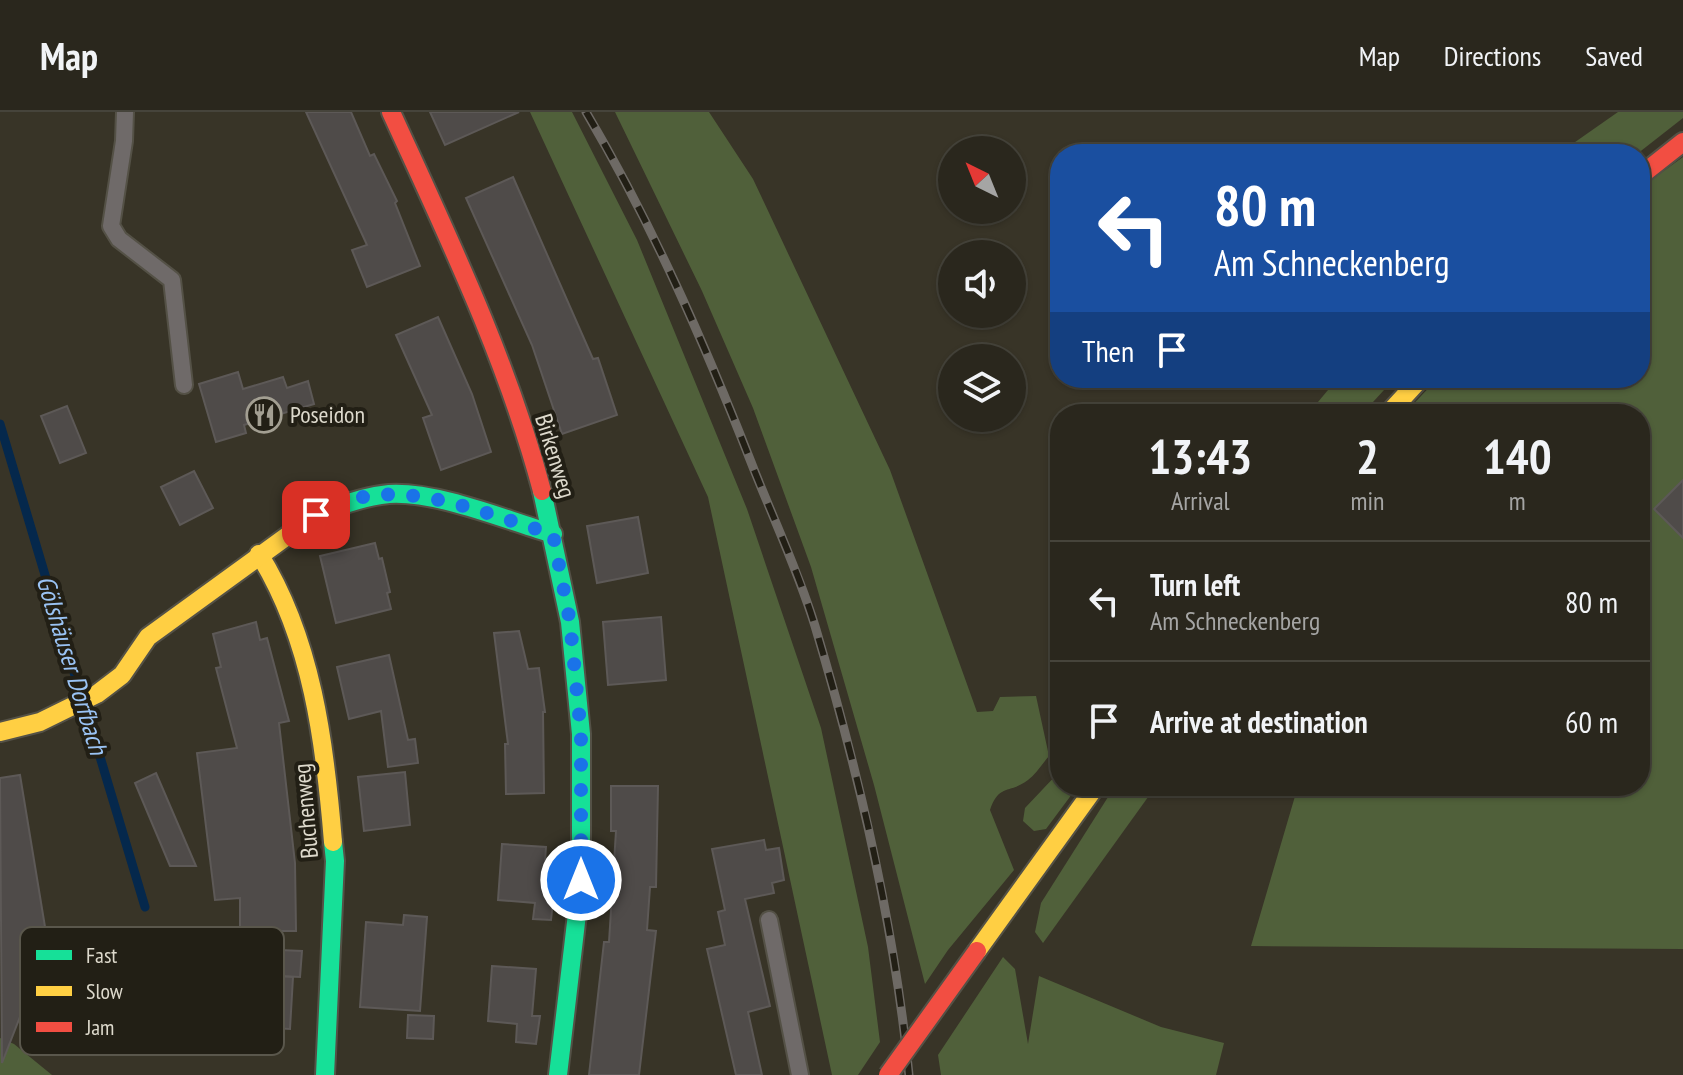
<!DOCTYPE html>
<html lang="en">
<head>
<meta charset="utf-8">
<style>
	:root { --surface:#2a271d; --page:#322f26; --text:#f1f3f6; --muted:#a5a5a4; --line:#46443b }
	body { margin:0; font-family:"PT Sans Narrow",sans-serif; background:var(--page); color:var(--text); height:100vh; display:flex; flex-direction:column; font-size:30px; white-space:nowrap }
	* { box-sizing:border-box; margin:0 }
	p { font-size:26px; color:var(--muted) }
	.icon { flex:none; width:44px; height:44px; fill:none; stroke:currentColor; stroke-width:2; stroke-linecap:round; stroke-linejoin:round }
	.map { position:relative; flex:1; overflow:hidden }
	.side { position:absolute; left:1050px; top:292px; width:600px; height:392px; display:flex; flex-direction:column; background:var(--surface); border-radius:32px; box-shadow:0 2px 6px #0004,0 0 0 2px var(--line) }
	.side>* { flex:none }
	.banner { position:absolute; left:1050px; top:32px; width:600px; height:244px; border-radius:32px; box-shadow:0 2px 6px #0004,0 0 0 2px var(--line); background:#1a4fa0; color:#fff; overflow:hidden }
	.needle { width:52px; rotate:317deg }
	.buttons { position:absolute; left:938px; top:24px; display:grid; gap:16px }
	.buttons a { display:grid; place-items:center; width:88px; height:88px; border-radius:50%; background:var(--surface); box-shadow:0 2px 6px #0004,0 0 0 2px var(--line); font-size:40px }
	.pin { position:absolute; display:grid; place-items:center; width:68px; height:68px; color:#fff; margin:-34px; border-radius:16px; box-shadow:0 4px 12px #0006 }
	.me { position:absolute; width:88px; margin:-44px; rotate:0deg; stroke-linejoin:round; filter:drop-shadow(0 0 6px #0008) }
	.turn { display:flex; align-items:center; gap:28px; height:168px; padding:0 32px; font-size:36px }
	.turn .icon { width:104px; height:104px; stroke-width:2.5 }
	.turn b { display:block; font-size:56px; line-height:68px }
	.then { display:flex; align-items:center; height:76px; padding:0 32px; background:#0003; gap:16px; font-size:30px }
	.eta { display:flex; justify-content:space-evenly; align-items:center; height:136px; text-align:center }
	.eta b { font-size:48px; font-weight:700; line-height:56px }
	ul { padding:0; list-style:none }
	li { display:flex; align-items:center; gap:24px; height:120px; padding:0 32px; border-top:2px solid var(--line) }
	li div { flex:1 }
	li b { display:block; font-size:30px }
	li em { font-style:normal }
	header { display:flex; align-items:center; gap:48px; box-sizing:border-box; height:112px; padding:0 40px; background:var(--surface); border-bottom:2px solid var(--line) }
	header strong { font-size:38px }
	nav { display:flex; gap:44px; margin-inline-start:auto; font-size:28px }
	.map>svg:first-child { display:block }
</style>
</head>
<body>
<header>
<strong>Map</strong>
<nav><a>Map</a><a>Directions</a><a>Saved</a></nav>
</header>
<div class="map">
<svg width="1683" height="963" viewBox="0 0 1683 963">
	<rect width="100%" height="100%" fill="#383427"/>
	<g fill="#50603a">
		<polygon points="530,0 572,0 637,128 747,397 821,616 868,835 880,930 858,963 832,963 708,385"/>
		<path d="M615,0H709L753,67L890,358L977,600L993,599L1000,585L1036,584L1049,644C1043,651 1036,662 1028,668C1010,682 999,671 990,698L1014,758L948,838L925,872L874,673L811,455L753,296L702,179Z"/>
		<polygon points="1618,0 1683,0 1683,6 1637,42 1558,42"/>
		<polygon points="1683,45 1683,837 1251,834 1298,674 1640,674 1640,302 1404,302 1438,266 1640,266 1640,76"/>
		<polygon points="1338,266 1395,266 1362,302 1308,302"/>
		<polygon points="1060,659 1060,674 1078,674 1046,717 1034,719 1023,709 1025,696"/>
		<polygon points="1115,674 1156,674 1043,831 1035,820 1041,791"/>
		<polygon points="1003,845 1015,857 1028,932 1039,864 1161,915 1224,931 1216,963 941,963 938,943"/>
		<polygon points="0,926 14,932 52,963 0,963"/>
	</g>
	<g fill="none" stroke-linecap="round" stroke-linejoin="round">
		<g stroke="#05284c" stroke-width="9">
			<polyline points="0,312 79,577"/>
			<polyline points="86,598 145,795"/>
		</g>
	</g>
	<g fill="#4f4b49" stroke="#5d5957" stroke-width="2">
		<polygon points="306,0 351,0 370,44 374,42 397,89 395,91 420,154 367,175 352,138 367,133"/>
		<polygon points="430,0 519,0 445,33"/>
		<polygon points="513,65 593,247 598,246 617,303 562,322 532,233 466,86"/>
		<polygon points="438,205 472,282 491,340 441,358 423,306 432,303 396,223"/>
		<polygon points="238,260 243,277 283,265 287,276 308,269 314,292 244,313 246,321 216,330 199,272"/>
		<polygon points="67,294 86,341 60,351 41,304"/>
		<polygon points="194,359 213,396 180,413 161,375"/>
		<polygon points="1683,368 1683,426 1654,397"/>
		<polygon points="638,405 648,461 597,471 587,414"/>
		<polygon points="375,431 379,447 382,446 390,480 387,481 391,497 336,511 320,444"/>
		<polygon points="661,505 666,568 608,573 603,510"/>
		<polygon points="256,510 260,528 267,526 289,609 279,611 295,751 296,819 240,819 240,786 215,788 197,641 237,636 216,556 221,555 213,522"/>
		<polygon points="519,519 528,557 539,556 545,600 543,600 544,681 506,682 505,632 508,632 494,521"/>
		<polygon points="389,543 408,628 415,627 418,651 388,655 381,599 349,607 337,555"/>
		<polygon points="405,660 410,713 364,719 358,665"/>
		<polygon points="156,661 196,754 170,754 135,671"/>
		<polygon points="20,663 48,833 2,951 0,666"/>
		<polygon points="611,674 658,674 656,775 650,775 647,818 656,819 639,963 589,963 604,830 609,830 616,719 611,719"/>
		<polygon points="764,728 766,738 779,736 784,768 772,771 774,781 745,787 770,894 748,900 762,963 736,963 707,837 725,833 718,800 725,798 712,737"/>
		<polygon points="502,732 546,735 543,780 554,781 551,808 533,807 535,791 498,788"/>
		<polygon points="404,803 427,805 420,899 360,895 366,810 403,813"/>
		<polygon points="279,838 302,839 300,865 278,864"/>
		<polygon points="492,854 536,857 532,904 540,904 536,932 516,930 517,912 488,909"/>
		<polygon points="241,862 293,865 290,917 239,914"/>
		<polygon points="408,903 434,904 433,927 407,926"/>
	</g>
	<g fill="none" stroke-linecap="round" stroke-linejoin="round">
		<defs>
			<g id="lane">
				<polyline points="125,0 124,29 111,114 119,127 172,168 184,273"/>
				<polyline points="769,808 800,963"/>
			</g>
			<g id="fast">
				<polyline points="542,379 570,510 581,622 581,768 558,963"/>
				<path d="M329,398C349,390 367,384 389,382C437,379 506,408 553,422"/>
				<polyline points="325,963 335,749 333,730"/>
			</g>
			<g id="slow">
				<polyline points="1388,302 1421,266"/>
				<path d="M259,442C312,527 325,631 333,730"/>
				<polyline points="0,620 40,610 97,582 122,563 148,525 316,403 329,398"/>
				<polyline points="977,839 1096,674"/>
			</g>
			<g id="jam">
				<path d="M391,0C447,123 507,247 542,379"/>
				<polyline points="1640,64 1683,30"/>
			</g>
		</defs>
		<use href="#lane" stroke="#545146" stroke-width="20"/>
		<use href="#fast" stroke="#545146" stroke-width="22"/>
		<use href="#slow" stroke="#545146" stroke-width="22"/>
		<use href="#jam" stroke="#545146" stroke-width="22"/>
		<use href="#lane" stroke="#6f6a69" stroke-width="16"/>
		<use href="#fast" stroke="#16e098" stroke-width="18"/>
		<use href="#slow" stroke="#ffcf43" stroke-width="18"/>
		<use href="#jam" stroke="#f24e42" stroke-width="18"/>
		<defs>
			<path id="rail" d="M586,0C652,112 704,230 751,350C772,404 798,458 815,514C859,661 894,810 909,963"/>
		</defs>
		<use href="#rail" stroke="#6e6a65" stroke-width="9"/>
		<use href="#rail" stroke="#221f15" stroke-width="6" stroke-dasharray="18" stroke-linecap="butt"/>
		<defs>
			<polyline id="jam-bridge" points="888,963 977,839"/>
		</defs>
		<use href="#jam-bridge" stroke="#545146" stroke-width="22" stroke-linecap="butt"/>
		<use href="#jam-bridge" stroke="#f24e42" stroke-width="18"/>
	</g>
	<g fill="none" stroke-linecap="round" stroke-linejoin="round">
		<path stroke="#1a73e8" stroke-width="14" stroke-dasharray="0 25.2" d="M316,403C329,398 342,391 355,387C416,370 494,405 553,422L570,510L581,622V768"/>
	</g>
	<defs>
		<symbol id="restaurant-ring" viewBox="-11 -11 22 22"><circle r="9.5" fill="#221f15" stroke="#a39f92" stroke-width="1.5"/><path d="M-5-6h1v4h1v-4h1v4h1v-4h1v5L-1.5 .5V6h-2V.5L-5-1ZM5-6V6H3V1.5H1.5Q1.5-4 5-6Z" fill="#a39f92"/></symbol>
	</defs>
	<g fill-rule="evenodd">
		<use href="#restaurant-ring" x="244" y="283" width="40" height="40"/>
	</g>
	<g text-anchor="middle" stroke-width="8" stroke-linejoin="round" paint-order="stroke">
		<g font-size="24" fill="#ddd9cc" stroke="#221f15" text-anchor="start">
			<text x="290" y="311">Poseidon</text>
		</g>
		<g font-size="24" fill="#ddd9cc" stroke="#221f15">
			<text transform="translate(555 344) rotate(73)" y="8">Birkenweg</text>
			<text transform="translate(306 699) rotate(-95)" y="8">Buchenweg</text>
		</g>
		<g font-size="26" font-style="italic" fill="#9ac3f4" stroke="#221f15">
			<text transform="translate(72 553) rotate(73)" y="9">Gölshäuser Dorfbach</text>
		</g>
	</g>
	<rect x="20" y="815" width="264" height="128" rx="12" fill="#221f15" stroke="#5a574c" stroke-width="2"/>
	<rect x="36" y="838" width="36" height="10" fill="#16e098"/>
	<rect x="36" y="874" width="36" height="10" fill="#ffcf43"/>
	<rect x="36" y="910" width="36" height="10" fill="#f24e42"/>
	<g font-size="22" fill="#ddd9cc">
		<text x="86" y="851">Fast</text>
		<text x="86" y="887">Slow</text>
		<text x="86" y="923">Jam</text>
	</g>
</svg>
<div class="buttons">
<a><svg class="needle" viewBox="-14 -14 28 28"><path d="M0-13l5 13h-10z" fill="#e53935"/><path d="M0 13l5-13h-10z" fill="#a5a5a4"/></svg></a>
<a><svg class="icon" aria-label="sound" viewBox="0 0 24 24"><path d="M4 9h4l5-4v14l-5-4H4zM17 9q2 3 0 6"/></svg></a>
<a><svg class="icon" aria-label="layers" viewBox="0 0 24 24"><path d="M12 4l9 5-9 5-9-5zM3 14l9 5 9-5"/></svg></a>
</div>
<div class="pin" style="left:316px;top:403px;background:#d93025"><svg class="icon" aria-label="arrive" viewBox="0 0 24 24"><path d="M6 21V4h12l-3 4 3 4H6"/></svg></div>
<svg class="me" style="left:581px;top:768px" viewBox="-20 -20 40 40"><circle r="17" fill="#1a73e8" stroke="#fff" stroke-width="3"/><path d="M0-11L8 9 0 5-8 9z" fill="#fff"/></svg>
<div class="banner">
<div class="turn"><svg class="icon" aria-label="left" viewBox="0 0 24 24"><path d="M17 20v-9H6M10 6l-5 5 5 5"/></svg><div><b>80 m</b>Am Schneckenberg</div></div>
<div class="then">Then<svg class="icon" aria-label="arrive" viewBox="0 0 24 24"><path d="M6 21V4h12l-3 4 3 4H6"/></svg></div>
</div>
<section class="side">
<div class="eta">
<div><b>13:43</b><p>Arrival</p></div>
<div><b>2</b><p>min</p></div>
<div><b>140</b><p>m</p></div>
</div>
<ul>
<li><svg class="icon" aria-label="left" viewBox="0 0 24 24"><path d="M17 20v-9H6M10 6l-5 5 5 5"/></svg><div><b>Turn left</b><p>Am Schneckenberg</p></div><em>80 m</em></li>
<li><svg class="icon" aria-label="arrive" viewBox="0 0 24 24"><path d="M6 21V4h12l-3 4 3 4H6"/></svg><div><b>Arrive at destination</b></div><em>60 m</em></li>
</ul>
</section>
</div>
</body>
</html>
